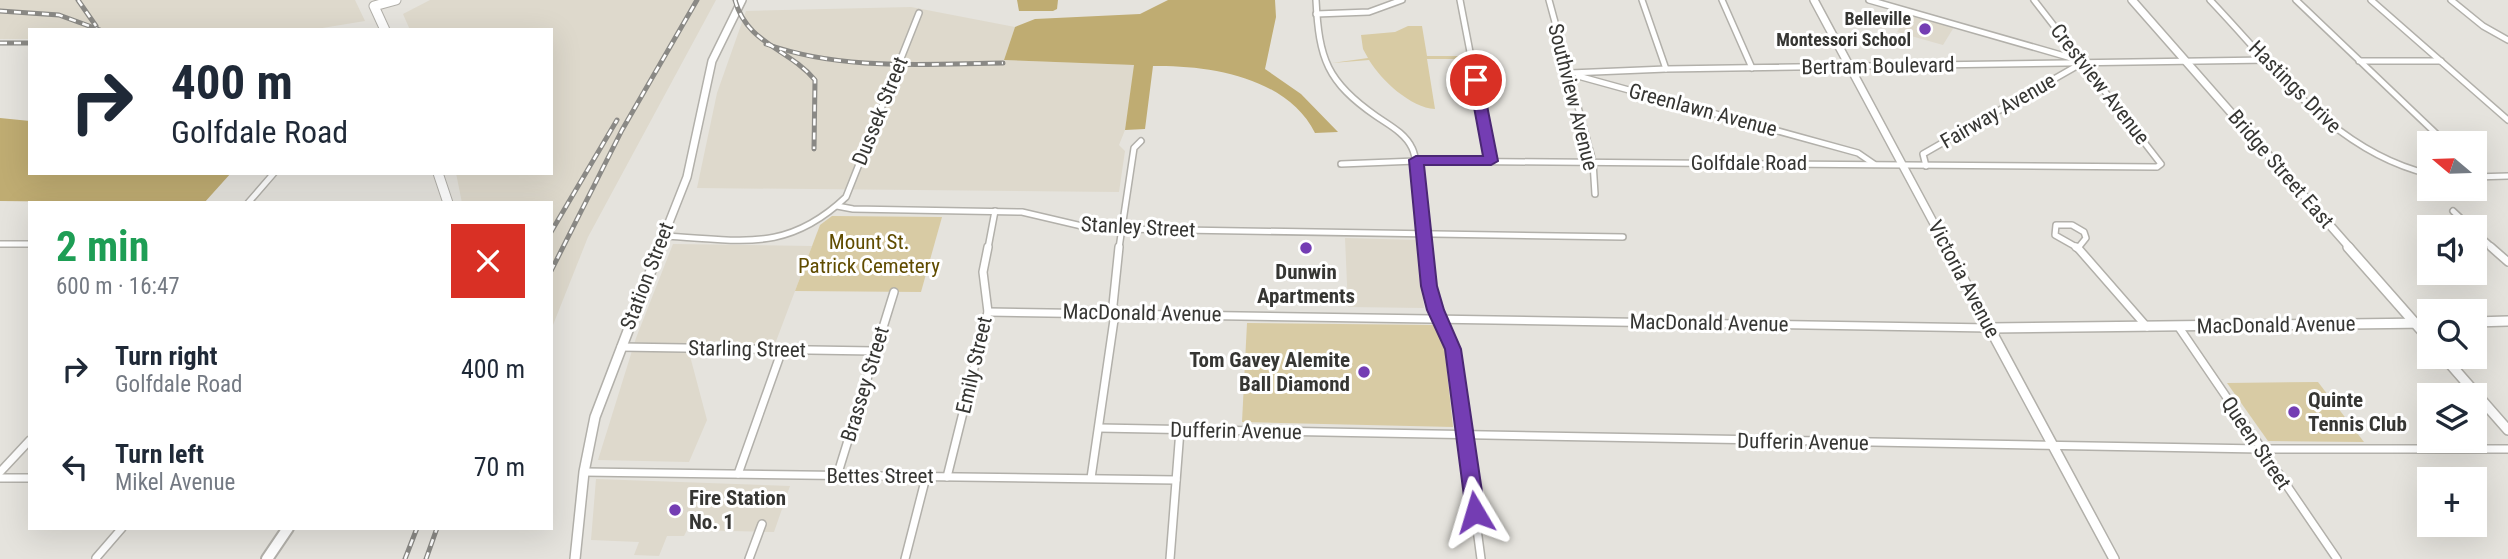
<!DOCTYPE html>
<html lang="en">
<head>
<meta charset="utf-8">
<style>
	:root { --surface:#fff; --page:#f6f6f7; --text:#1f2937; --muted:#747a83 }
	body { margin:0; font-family:"Roboto Condensed",sans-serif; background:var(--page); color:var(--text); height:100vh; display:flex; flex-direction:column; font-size:26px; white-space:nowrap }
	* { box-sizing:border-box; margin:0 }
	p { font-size:23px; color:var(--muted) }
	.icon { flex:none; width:38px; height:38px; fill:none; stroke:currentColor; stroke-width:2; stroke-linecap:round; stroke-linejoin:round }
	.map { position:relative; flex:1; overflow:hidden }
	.sheet { position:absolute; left:28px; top:201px; width:525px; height:329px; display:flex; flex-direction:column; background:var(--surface); border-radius:0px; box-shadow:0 7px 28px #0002 }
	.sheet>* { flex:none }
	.guide { position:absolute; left:28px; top:28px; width:525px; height:147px; border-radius:0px; box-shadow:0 7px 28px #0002; background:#fff; color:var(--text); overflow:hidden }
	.needle { width:46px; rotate:289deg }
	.buttons { position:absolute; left:2417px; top:131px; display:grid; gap:14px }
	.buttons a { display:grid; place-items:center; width:70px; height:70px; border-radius:0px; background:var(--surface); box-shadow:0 7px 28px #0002; font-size:35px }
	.pin { position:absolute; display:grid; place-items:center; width:60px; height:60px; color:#fff; margin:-30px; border:4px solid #fff; border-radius:50%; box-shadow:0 2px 7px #0007 }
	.me { position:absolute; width:77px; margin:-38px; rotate:353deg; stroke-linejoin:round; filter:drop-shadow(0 0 5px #0008) }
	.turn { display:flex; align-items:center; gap:24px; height:147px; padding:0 28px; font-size:32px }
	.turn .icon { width:91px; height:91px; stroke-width:2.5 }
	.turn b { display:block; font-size:49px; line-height:60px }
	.round { display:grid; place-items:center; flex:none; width:74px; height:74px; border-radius:0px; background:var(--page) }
	.headline { display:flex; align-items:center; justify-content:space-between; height:119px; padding:0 28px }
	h1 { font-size:42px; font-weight:700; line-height:52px; color:#1e9e55 }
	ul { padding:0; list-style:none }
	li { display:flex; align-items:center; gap:21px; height:98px; padding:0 28px }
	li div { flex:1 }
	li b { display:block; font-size:26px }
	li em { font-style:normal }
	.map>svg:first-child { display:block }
</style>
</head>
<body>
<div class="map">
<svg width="2508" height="559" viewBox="0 0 2508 559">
	<rect width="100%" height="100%" fill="#e5e3dd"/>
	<g fill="#ded9cc">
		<polygon points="0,0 355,0 365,21 310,30 30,30 30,39 0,39"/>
		<polygon points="430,0 716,0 588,237 551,330 551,203 462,203 456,173 551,173 551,30 410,30 403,14"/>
		<polygon points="911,7 1015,27 1004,60 1135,65 1125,130 1119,145 1125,151 1119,192 697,188 717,93 746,11"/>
		<polygon points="1908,14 1954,27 1943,45 1897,32"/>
		<polygon points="1345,238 1417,240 1424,308 1348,307"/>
		<polygon points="673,244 812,246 775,344 696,342 690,356 707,420 689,462 598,460 636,338"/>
		<polygon points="596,479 790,486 774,532 687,530 684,536 667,536 659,556 634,555 639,542 591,540"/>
	</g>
	<g fill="#d8cba4">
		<path d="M1408,26H1422L1427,56H1462V59H1427L1435,109C1411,108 1381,80 1369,60L1332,63L1368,58L1363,49L1361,35L1395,32Z"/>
		<polygon points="832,216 942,217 921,292 795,291 820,225"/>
		<polygon points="1247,323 1433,325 1444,344 1453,427 1242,422"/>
		<polygon points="2318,382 2364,442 2268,441 2227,383"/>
	</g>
	<g fill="#bfac72">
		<polygon points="1017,0 1058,0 1057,9 1053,11 1019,11"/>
		<path d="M1168,0H1275L1276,17L1265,69L1301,94L1338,132L1315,133C1287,77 1209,65 1153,66L1145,129L1125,130L1134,65L1004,60L1015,27L1035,19L1140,14Z"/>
		<polygon points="0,118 30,121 30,173 231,173 204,203 0,201"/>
	</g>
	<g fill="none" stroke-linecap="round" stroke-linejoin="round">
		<defs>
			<g id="minor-far1">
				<path d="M1316,0C1319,59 1327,82 1376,116C1389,125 1405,133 1412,148C1420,163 1422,228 1425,248"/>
				<polyline points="1460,0 1491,161"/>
				<polyline points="1549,0 1593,162 1595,194"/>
				<polyline points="1642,0 1666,69"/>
				<polyline points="1722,0 1752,68"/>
				<polyline points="1869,0 2075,59"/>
				<path d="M2210,0C2275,68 2333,151 2429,174"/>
				<polyline points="2296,0 2447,144"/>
				<polyline points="2371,0 2508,120"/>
				<polyline points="2451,0 2483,26 2508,40"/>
				<polyline points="1316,14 1369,12 1402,0"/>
				<polyline points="2359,61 2441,61"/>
				<polyline points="1570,73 1666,69 2268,60"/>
				<polyline points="1578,76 1858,153 1874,164"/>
				<polyline points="1341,164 1416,161 2157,167 2161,164 2034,0"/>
				<polyline points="1926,166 1923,154 2082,63"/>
				<polyline points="2474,169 2483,177"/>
				<polyline points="2474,177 2508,176"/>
				<polyline points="248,203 274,173"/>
				<polyline points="837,206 853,209 1022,212 1086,227 1121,229 1623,237"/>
				<polyline points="2453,211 2471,228"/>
				<polygon points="2056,225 2072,225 2084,232 2086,238 2078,248 2055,235"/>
				<polyline points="2474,231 2493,248"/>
				<path d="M662,236C738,239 785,255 846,197L919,13"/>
				<polyline points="0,244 30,244"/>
				<polyline points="988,248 995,211"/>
				<polyline points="1119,248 1134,148 1141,141"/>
			</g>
			<g id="minor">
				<polyline points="1425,247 1429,287 1435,310 1453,349 1481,559"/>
				<polyline points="2076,247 2078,248"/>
				<polyline points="2491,247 2508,262"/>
				<polyline points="2078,248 2147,327"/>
				<polyline points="988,312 1990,328"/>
				<polyline points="2178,326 2337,559"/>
				<polyline points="621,347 874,351"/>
				<polyline points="1099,428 2260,449 2508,449"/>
				<polyline points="0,472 30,440"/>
				<polyline points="584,472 1176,480"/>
				<polyline points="738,474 782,350"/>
				<polyline points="837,476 894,292"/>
				<polyline points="947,477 988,312 983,272 988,247"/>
				<polyline points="0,478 30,478"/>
				<polyline points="1091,478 1115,313 1113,305 1119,247"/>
				<polyline points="96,558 122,528"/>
				<polyline points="749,559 762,524"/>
				<polyline points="905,559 926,477"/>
				<polyline points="1170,559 1180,430"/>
			</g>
			<g id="tertiary-far1">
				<polyline points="1814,0 1947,248"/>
				<polyline points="2132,0 2350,248"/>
				<polyline points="659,248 687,177 712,61 742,0"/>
			</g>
			<g id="tertiary">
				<polyline points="1946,247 2114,559"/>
				<polyline points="2348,247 2429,339"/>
				<polyline points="2474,322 2508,321"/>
				<polyline points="1990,328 2429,323"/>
				<polyline points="2444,357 2508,430"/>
				<polyline points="575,559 584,472 595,417 660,247"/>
			</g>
			<g id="secondary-far1">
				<polyline points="385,30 374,6 396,0"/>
				<polyline points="438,173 448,203"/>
			</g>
			<polyline id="secondary" points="267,559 288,528"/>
		</defs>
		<use href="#minor-far1" stroke="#b2b0aa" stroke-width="8"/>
		<use href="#minor" stroke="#b2b0aa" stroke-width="10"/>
		<use href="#tertiary-far1" stroke="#b2b0aa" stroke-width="10"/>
		<use href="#tertiary" stroke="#b2b0aa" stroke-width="12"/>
		<use href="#secondary-far1" stroke="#b2b0aa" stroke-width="11"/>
		<use href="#secondary" stroke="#b2b0aa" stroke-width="14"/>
		<use href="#minor-far1" stroke="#fff" stroke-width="5"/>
		<use href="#minor" stroke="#fff" stroke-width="7"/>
		<use href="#tertiary-far1" stroke="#fff" stroke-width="7"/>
		<use href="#tertiary" stroke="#fff" stroke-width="9"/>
		<use href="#secondary-far1" stroke="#fff" stroke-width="9"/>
		<use href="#secondary" stroke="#fff" stroke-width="10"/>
		<defs>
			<g id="rail">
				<polyline points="78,0 96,26"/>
				<path d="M735,0C747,44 788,48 815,80L814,149"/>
				<polyline points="0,11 59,15 100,30"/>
				<polyline points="0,43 30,43"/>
				<path d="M766,44C843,71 922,64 1003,63"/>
				<polyline points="551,232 617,120"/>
				<polyline points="551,271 622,130 697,0"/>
				<polyline points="405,559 417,528"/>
				<polyline points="426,559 437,528"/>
			</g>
		</defs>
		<use href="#rail" stroke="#8a8985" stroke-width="5"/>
		<use href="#rail" stroke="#fff" stroke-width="2.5" stroke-dasharray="7" stroke-linecap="butt"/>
	</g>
	<polygon fill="#743db3" stroke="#4b2874" stroke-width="2" points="1476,76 1482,80 1498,161 1491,165 1424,165 1437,286 1444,310 1461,349 1485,512 1482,517 1475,519 1468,517 1466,512 1445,349 1427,310 1421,286 1409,160 1416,156 1483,156 1469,80"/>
	<g fill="#743db3" stroke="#fff" stroke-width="2.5">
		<circle cx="1925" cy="29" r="7"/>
		<circle cx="1306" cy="248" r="7"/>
		<circle cx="1364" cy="372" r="7"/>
		<circle cx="2294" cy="412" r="7"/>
		<circle cx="675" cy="510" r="7"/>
	</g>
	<g text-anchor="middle" stroke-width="6" stroke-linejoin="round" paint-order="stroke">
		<g font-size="18" font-weight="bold" fill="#363633" stroke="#fff" text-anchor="end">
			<text x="1911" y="25">Belleville<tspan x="1911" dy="21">Montessori School</tspan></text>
		</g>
		<g font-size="21" fill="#363633" stroke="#fff">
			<text transform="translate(1878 66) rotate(-1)" y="7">Bertram Boulevard</text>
			<text transform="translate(2100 84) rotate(52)" y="7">Crestview Avenue</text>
			<text transform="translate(2295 87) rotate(45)" y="7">Hastings Drive</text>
			<text transform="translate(1573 97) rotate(76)" y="7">Southview Avenue</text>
			<text transform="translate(1703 110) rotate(15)" y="7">Greenlawn Avenue</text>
			<text transform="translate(880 111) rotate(-68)" y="7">Dussek Street</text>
			<text transform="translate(1998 111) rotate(-30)" y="7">Fairway Avenue</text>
			<text x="1749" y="170">Golfdale Road</text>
			<text transform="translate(2281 169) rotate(49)" y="7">Bridge Street East</text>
			<text transform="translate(1138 227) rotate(3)" y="7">Stanley Street</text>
			<text transform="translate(647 276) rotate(-69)" y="7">Station Street</text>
			<text transform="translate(1964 279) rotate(62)" y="7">Victoria Avenue</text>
			<text transform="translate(1142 313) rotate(1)" y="7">MacDonald Avenue</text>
			<text transform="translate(1709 323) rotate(1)" y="7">MacDonald Avenue</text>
			<text transform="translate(2276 325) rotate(-1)" y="7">MacDonald Avenue</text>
			<text transform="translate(747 349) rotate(1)" y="7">Starling Street</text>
			<text transform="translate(974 365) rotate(-77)" y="7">Emily Street</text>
			<text transform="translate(865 384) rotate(-73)" y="7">Brassey Street</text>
			<text transform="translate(1236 431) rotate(1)" y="7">Dufferin Avenue</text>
			<text transform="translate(1803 442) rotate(1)" y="7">Dufferin Avenue</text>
			<text transform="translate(2256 443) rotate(56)" y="7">Queen Street</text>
			<text x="880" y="483">Bettes Street</text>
		</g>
		<g font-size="21" fill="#604c00" stroke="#fff">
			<text x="869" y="249">Mount St.<tspan x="869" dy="24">Patrick Cemetery</tspan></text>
		</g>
		<g font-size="21" font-weight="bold" fill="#363633" stroke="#fff" text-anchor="start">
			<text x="1306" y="279" text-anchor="middle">Dunwin<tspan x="1306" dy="24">Apartments</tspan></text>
			<text x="1350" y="367" text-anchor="end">Tom Gavey Alemite<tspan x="1350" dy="24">Ball Diamond</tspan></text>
			<text x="2308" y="407">Quinte<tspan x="2308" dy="24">Tennis Club</tspan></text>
			<text x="689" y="505">Fire Station<tspan x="689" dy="24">No. 1</tspan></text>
		</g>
	</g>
</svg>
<div class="buttons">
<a><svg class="needle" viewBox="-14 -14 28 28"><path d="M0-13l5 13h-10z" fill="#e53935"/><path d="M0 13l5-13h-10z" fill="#747a83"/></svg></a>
<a><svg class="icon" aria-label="sound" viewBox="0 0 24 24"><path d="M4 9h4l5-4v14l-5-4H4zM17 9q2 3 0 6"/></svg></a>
<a><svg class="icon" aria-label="search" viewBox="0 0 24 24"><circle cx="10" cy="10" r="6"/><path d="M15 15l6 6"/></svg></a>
<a><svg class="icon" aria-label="layers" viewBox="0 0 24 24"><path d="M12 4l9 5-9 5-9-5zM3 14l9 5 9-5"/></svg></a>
<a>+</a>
</div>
<div class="pin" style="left:1476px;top:80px;background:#d93025"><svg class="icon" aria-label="arrive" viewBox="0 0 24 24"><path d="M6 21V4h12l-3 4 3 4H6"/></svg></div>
<svg class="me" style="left:1475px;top:512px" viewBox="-20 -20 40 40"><path d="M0-17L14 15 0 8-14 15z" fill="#743db3" stroke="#fff" stroke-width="4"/></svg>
<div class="guide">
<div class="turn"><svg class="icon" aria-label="right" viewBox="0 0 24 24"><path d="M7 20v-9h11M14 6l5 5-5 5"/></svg><div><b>400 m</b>Golfdale Road</div></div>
</div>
<section class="sheet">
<div class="headline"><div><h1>2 min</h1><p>600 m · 16:47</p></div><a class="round" style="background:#d93025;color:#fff"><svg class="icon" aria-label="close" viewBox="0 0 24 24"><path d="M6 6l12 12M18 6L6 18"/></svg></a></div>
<ul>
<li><svg class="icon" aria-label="right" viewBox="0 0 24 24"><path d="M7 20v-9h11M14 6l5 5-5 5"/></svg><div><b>Turn right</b><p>Golfdale Road</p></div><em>400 m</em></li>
<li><svg class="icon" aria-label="left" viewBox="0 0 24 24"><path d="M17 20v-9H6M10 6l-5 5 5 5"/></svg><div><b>Turn left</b><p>Mikel Avenue</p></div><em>70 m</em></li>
</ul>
</section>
</div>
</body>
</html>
